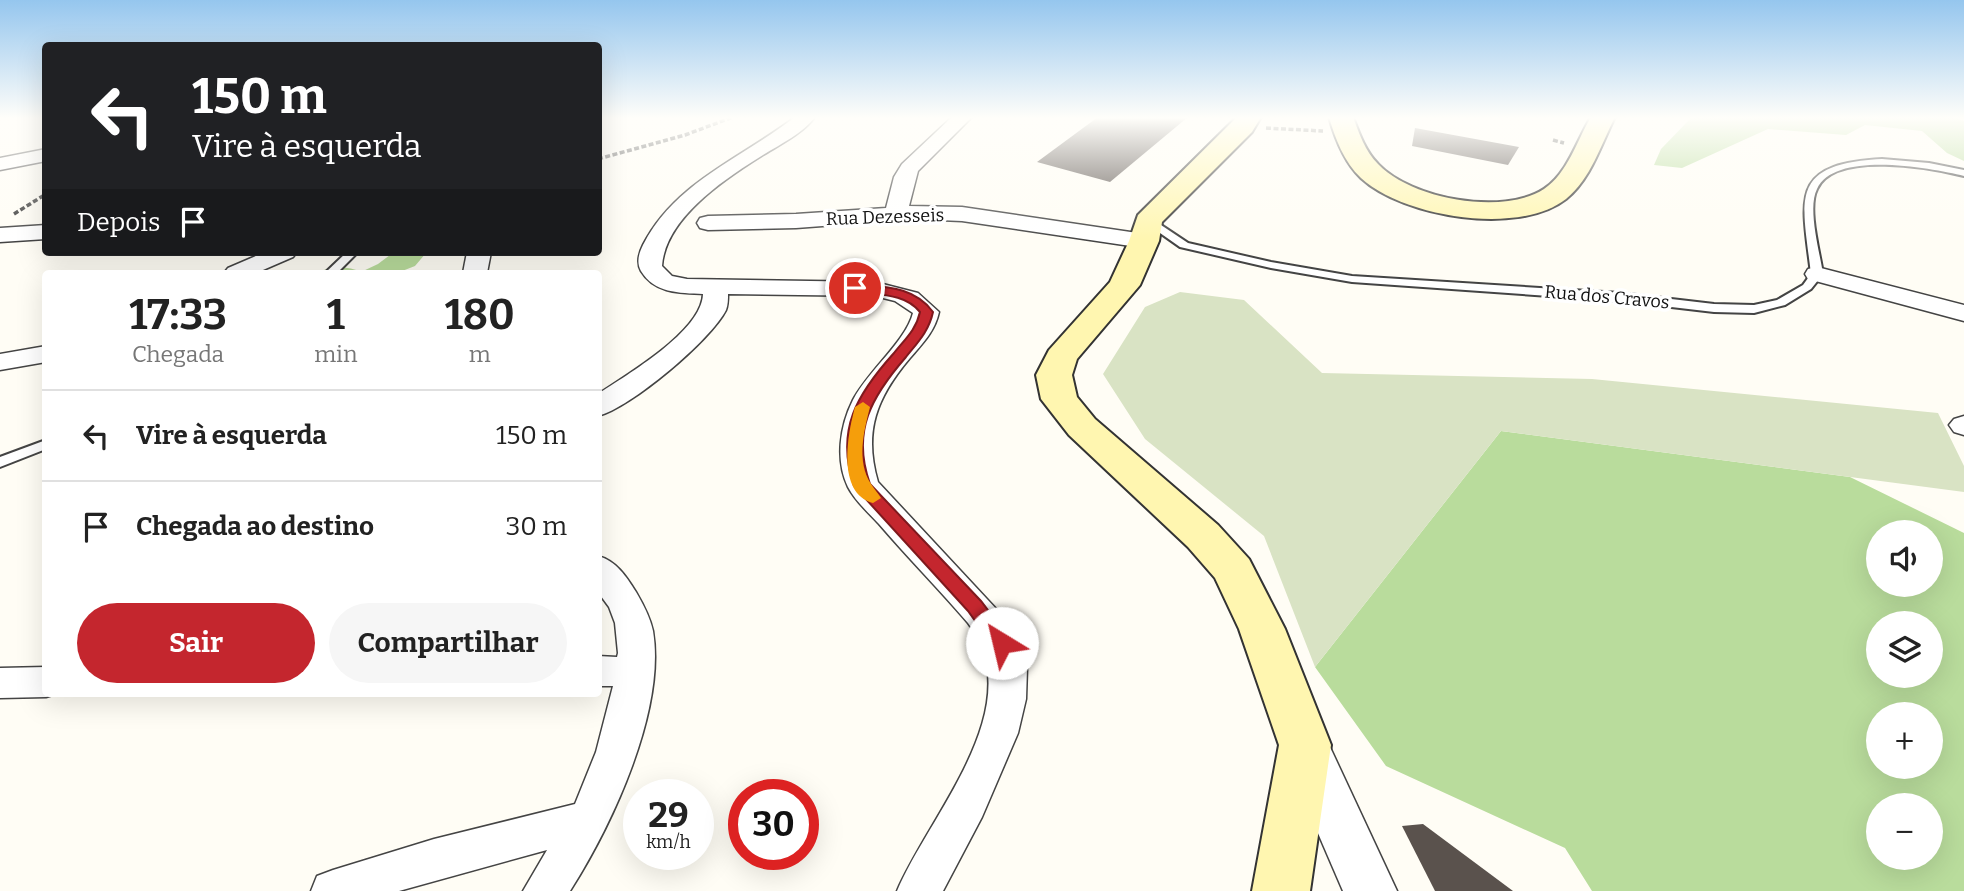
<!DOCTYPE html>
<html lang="pt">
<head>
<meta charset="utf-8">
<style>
	:root { --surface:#fff; --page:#f6f6f6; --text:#222; --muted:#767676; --line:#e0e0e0; --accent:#c4262e }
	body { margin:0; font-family:Bitter,serif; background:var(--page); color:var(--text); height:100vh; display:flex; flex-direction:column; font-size:26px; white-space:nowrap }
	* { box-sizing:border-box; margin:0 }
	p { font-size:23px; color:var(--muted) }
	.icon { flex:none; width:38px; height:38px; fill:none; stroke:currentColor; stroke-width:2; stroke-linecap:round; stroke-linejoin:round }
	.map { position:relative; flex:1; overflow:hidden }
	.sheet { position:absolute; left:42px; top:270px; width:560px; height:427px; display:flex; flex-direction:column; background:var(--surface); border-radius:7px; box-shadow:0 7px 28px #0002 }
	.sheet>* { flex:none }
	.hud { position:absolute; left:42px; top:42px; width:560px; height:214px; border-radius:7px; box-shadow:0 7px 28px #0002; background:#202124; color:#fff; overflow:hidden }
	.tools { position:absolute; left:1866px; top:520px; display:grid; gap:14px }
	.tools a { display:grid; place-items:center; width:77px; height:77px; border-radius:50%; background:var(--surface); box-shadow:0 7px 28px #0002; font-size:35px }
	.speed { position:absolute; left:623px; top:779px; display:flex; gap:14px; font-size:35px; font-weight:700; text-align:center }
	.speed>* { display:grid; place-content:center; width:91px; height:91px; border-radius:50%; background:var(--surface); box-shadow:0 7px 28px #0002; line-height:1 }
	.speed small { font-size:18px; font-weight:400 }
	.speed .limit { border:10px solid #d22; background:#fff; color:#111 }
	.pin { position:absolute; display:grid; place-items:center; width:60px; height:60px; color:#fff; margin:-30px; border:4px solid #fff; border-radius:50%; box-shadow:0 2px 7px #0007 }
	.me { position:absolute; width:77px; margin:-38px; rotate:324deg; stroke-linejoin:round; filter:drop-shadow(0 0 5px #0008) }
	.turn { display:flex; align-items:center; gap:24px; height:147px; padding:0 35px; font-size:32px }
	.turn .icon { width:91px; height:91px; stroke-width:2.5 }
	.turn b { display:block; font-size:49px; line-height:60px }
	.then { display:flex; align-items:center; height:66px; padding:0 35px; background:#0003; gap:14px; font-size:26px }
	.eta { display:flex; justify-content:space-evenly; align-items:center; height:119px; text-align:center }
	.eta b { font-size:42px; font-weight:700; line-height:49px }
	.cta { display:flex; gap:14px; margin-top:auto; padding:14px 35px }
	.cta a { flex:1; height:80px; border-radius:42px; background:var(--accent); color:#fff; font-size:28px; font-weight:700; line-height:80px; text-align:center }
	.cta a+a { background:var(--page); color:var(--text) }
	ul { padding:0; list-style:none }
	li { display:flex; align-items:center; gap:21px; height:91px; padding:0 35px; border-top:2px solid var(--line) }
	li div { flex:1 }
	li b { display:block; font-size:26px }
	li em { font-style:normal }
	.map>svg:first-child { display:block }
</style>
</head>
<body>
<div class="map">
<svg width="1964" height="891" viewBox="0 0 1964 891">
	<rect width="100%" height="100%" fill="#fffdf5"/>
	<g fill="#b9dc9c" fill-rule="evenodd">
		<polygon points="1692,117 1953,117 1964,121 1964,161 1947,153 1922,131 1865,125 1846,135 1768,129 1682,168 1654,165 1661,149"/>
		<path d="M394,252L426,253L415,266L397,273H317C330,266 348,266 361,272L378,264Z"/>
		<path d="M1501,431L1850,477L1964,533V891H1592L1565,848L1386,766L1315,667ZM1878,532H1930V584H1878ZM1878,623H1930V676H1878ZM1878,714H1930V766H1878ZM1878,805H1930V858H1878Z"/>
	</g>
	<polygon fill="#d9e3c4" points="1180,292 1244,300 1322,373 1592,379 1938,413 1964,466 1964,492 1501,431 1315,667 1264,536 1145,439 1103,374 1145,307"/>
	<g fill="#5a524d">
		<polygon points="1098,117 1188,117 1110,182 1037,162"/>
		<polygon points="1415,128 1519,147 1508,165 1412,146"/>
		<polygon points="1423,824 1513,891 1435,891 1402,826"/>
	</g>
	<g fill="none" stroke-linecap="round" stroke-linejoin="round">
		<defs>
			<g id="service">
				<path d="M1882,159L1929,163L1964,170V176C1931,168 1835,150 1817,189C1807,208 1820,253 1823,274L1811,289L1785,305L1754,313L1714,312L1620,301L1352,282L1271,268L1180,247L1143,221L1148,218L1152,219L1188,243L1271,262L1352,276L1620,293L1714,304L1754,305L1777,300L1803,285L1811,274C1802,198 1788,164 1882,159Z"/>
				<polygon points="347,252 358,252 337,273 325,273"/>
				<polygon points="46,440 46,449 0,467 0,457"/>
			</g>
			<g id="minor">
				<path d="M795,117H815C803,133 781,144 763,155C726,178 665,218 662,266L672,276L687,279L875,282L918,293L939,312C935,331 923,343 910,358C877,397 863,431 878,482L1000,613L1018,641L1027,668L1026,699L1018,733L982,817L943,891H897C929,815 1032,706 968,623C939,589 908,558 879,524C869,513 855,501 848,487C835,460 840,426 853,400C868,371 906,341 913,313L895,301L875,296L728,294C728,299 728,305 726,310C711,340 630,408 598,416V394C628,374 702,331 703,294C679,293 654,293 641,271C636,262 639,253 643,245C675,182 742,158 795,117Z"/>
				<polygon points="952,117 972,117 918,171 909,206 962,207 1144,234 1152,236 1155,241 1152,246 1144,248 962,221 915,219 796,228 708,230 700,228 697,223 700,218 708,216 796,214 886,208 894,177 902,164"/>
				<polygon points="46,149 46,161 0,170 0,158"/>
				<polygon points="46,225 46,239 0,242 0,228"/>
				<polygon points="265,252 297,252 293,257 256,273 224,273 228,268"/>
				<polygon points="467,252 491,252 487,273 463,273"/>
				<polygon points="1817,267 1964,305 1964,321 1808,279 1805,274 1808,269"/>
				<polygon points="46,346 46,362 0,370 0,354"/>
				<polygon points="1964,416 1964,435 1954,432 1949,425 1954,419"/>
				<path d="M598,556C616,561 626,576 636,592C643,604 650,617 653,631C666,710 612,825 570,891H523L547,850L399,891H311L317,876L333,870L434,839L575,804L596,752L613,686H598V656L617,657L618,653L615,623L609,607L598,592Z"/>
				<polygon points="46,667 46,693 59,693 46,697 0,698 0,668"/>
			</g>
			<polygon id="tertiary" points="1305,724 1322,730 1397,891 1343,891 1280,745 1288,730"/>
			<g id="secondary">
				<polygon points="1237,117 1261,117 1252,132 1162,222 1159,241 1140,285 1077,359 1072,375 1077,397 1095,419 1218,525 1249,559 1285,629 1331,745 1310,891 1252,891 1279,745 1239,629 1215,578 1188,547 1069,435 1041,399 1036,375 1049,350 1110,282 1129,241 1138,215"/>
				<path d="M1329,117H1353C1359,133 1365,151 1378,164C1411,199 1503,216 1544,189C1568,173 1577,140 1591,117H1615C1601,144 1591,179 1566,199C1519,236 1403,217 1361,178C1344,162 1335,138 1329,117Z"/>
			</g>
		</defs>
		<use href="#service" stroke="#444" stroke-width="4"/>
		<use href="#minor" stroke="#444" stroke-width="3"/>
		<use href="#tertiary" stroke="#444" stroke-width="3"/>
		<use href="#secondary" stroke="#333" stroke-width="4"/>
		<g stroke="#333" stroke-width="3.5" stroke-dasharray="5 2.5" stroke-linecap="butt">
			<polyline points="1266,128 1323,131"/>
			<polyline points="1553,140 1564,143"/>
			<polyline points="598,159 685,135 733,117"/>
			<polyline points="14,214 46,194"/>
		</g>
		<use href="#service" fill="#fff" fill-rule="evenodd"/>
		<use href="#minor" fill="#fff" fill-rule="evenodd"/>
		<use href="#tertiary" fill="#fff" fill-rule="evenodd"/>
		<use href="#secondary" fill="#fff6b0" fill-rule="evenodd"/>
	</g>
	<linearGradient id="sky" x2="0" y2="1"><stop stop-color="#95c6ee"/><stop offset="0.49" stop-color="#fffefa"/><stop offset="1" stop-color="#fffefa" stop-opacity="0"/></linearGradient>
	<rect width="1964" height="241" fill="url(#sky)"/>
	<path fill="#c4262e" stroke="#7f191e" stroke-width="2" d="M855,284C884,287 914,286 933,312C929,331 918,342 906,357C872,396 851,431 870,484L981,601L1009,638L1011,643L1009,649L1002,651L995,649L968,611L854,486C835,430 857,394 894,353C905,339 916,330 920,312C903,291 874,296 850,291L848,288Z"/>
	<path fill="#f59e0b" d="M863,402L870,407C864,431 856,461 871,484C874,489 878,493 881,498L873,503C836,493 848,433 855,407Z"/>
	<g text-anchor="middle" stroke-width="7" stroke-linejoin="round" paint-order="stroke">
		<g font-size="18" fill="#111" stroke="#fff">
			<text transform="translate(885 217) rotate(-2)" y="6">Rua Dezesseis</text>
			<text transform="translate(1607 297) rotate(5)" y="6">Rua dos Cravos</text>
		</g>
	</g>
</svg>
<div class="tools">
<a><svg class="icon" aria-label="sound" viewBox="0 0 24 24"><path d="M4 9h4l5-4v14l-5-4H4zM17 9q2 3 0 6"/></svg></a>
<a><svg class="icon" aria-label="layers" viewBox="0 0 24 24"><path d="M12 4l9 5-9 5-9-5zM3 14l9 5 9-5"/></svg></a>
<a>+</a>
<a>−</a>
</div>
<div class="speed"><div>29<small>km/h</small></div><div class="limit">30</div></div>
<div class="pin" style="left:855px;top:288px;background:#d93025"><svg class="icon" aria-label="arrive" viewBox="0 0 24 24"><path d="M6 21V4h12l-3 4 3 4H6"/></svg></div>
<svg class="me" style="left:1002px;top:643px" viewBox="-20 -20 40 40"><circle r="19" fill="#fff"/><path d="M0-13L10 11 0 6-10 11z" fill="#c4262e"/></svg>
<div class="hud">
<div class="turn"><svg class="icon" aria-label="left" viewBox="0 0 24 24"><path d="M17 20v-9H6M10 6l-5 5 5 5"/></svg><div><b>150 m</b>Vire à esquerda</div></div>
<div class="then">Depois<svg class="icon" aria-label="arrive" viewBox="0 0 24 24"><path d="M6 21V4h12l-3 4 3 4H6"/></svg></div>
</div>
<section class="sheet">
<div class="eta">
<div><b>17:33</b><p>Chegada</p></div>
<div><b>1</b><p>min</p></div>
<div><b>180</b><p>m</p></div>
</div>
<ul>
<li><svg class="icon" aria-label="left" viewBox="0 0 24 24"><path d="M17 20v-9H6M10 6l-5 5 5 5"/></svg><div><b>Vire à esquerda</b></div><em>150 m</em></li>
<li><svg class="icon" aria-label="arrive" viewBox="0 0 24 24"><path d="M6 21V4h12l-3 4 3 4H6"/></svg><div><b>Chegada ao destino</b></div><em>30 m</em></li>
</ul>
<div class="cta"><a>Sair</a><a>Compartilhar</a></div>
</section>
</div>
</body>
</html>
